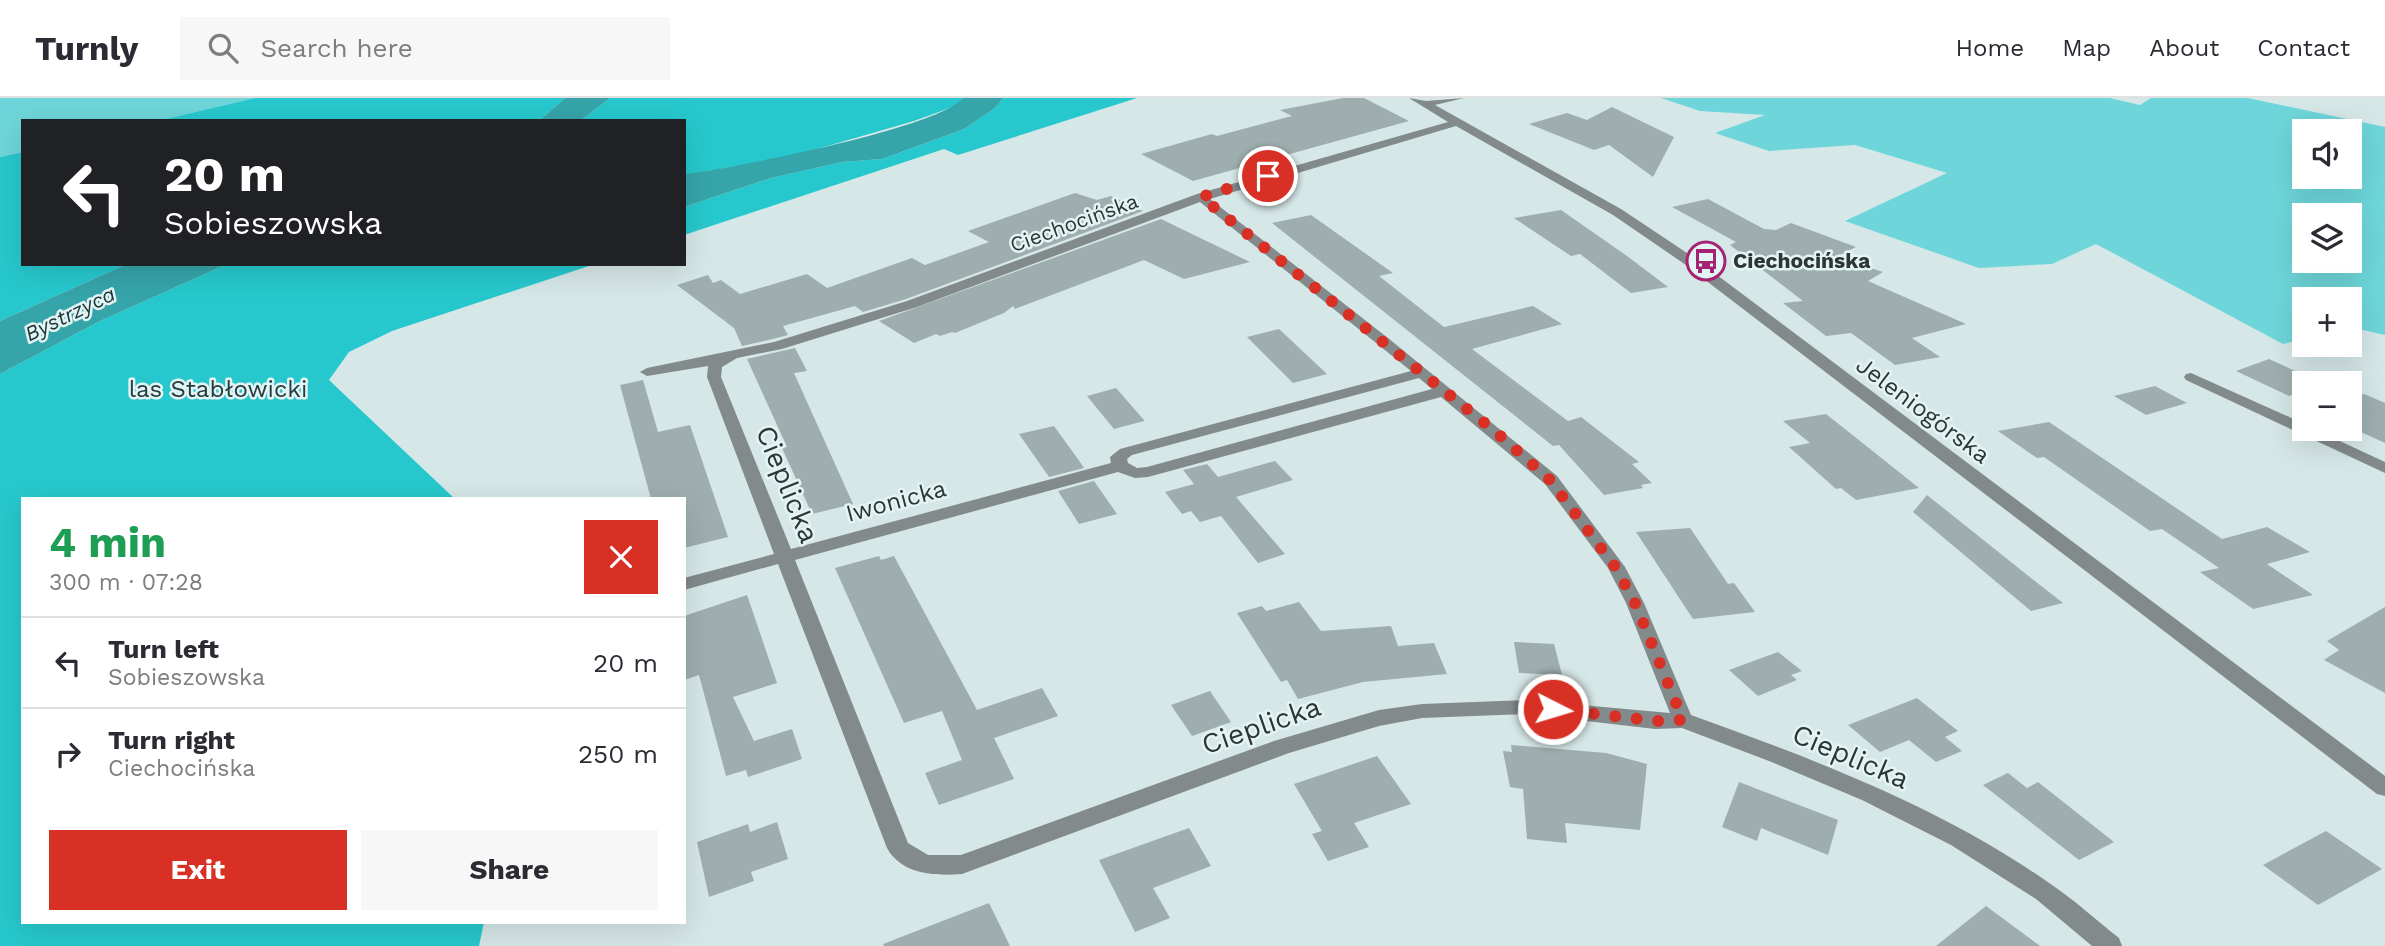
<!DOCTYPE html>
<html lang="en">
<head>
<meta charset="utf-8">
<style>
	:root { --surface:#fff; --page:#f7f7f7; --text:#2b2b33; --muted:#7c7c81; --line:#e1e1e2; --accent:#d93025 }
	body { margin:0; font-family:"Work Sans",sans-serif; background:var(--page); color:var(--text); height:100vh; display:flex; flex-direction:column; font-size:26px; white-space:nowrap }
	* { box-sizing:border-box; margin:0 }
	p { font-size:23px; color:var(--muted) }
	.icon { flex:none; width:38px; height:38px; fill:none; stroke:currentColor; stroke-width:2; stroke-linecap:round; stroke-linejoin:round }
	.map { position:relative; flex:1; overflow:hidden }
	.drawer { position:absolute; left:21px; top:399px; width:665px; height:427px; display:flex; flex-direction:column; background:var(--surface); border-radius:0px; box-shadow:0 7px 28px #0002 }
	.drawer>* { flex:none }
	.guide { position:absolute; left:21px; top:21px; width:665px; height:147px; border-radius:0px; box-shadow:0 7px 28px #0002; background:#202124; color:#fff; overflow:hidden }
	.buttons { position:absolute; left:2292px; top:21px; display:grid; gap:14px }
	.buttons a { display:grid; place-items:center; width:70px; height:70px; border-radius:0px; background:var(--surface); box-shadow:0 7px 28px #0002; font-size:35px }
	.pin { position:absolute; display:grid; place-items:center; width:60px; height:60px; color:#fff; margin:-30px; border:4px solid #fff; border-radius:50%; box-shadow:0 2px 7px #0007 }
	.me { position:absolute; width:77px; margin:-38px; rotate:95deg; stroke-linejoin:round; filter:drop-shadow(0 0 5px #0008) }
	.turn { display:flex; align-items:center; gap:24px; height:147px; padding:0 28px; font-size:32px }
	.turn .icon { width:91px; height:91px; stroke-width:2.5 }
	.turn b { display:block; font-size:49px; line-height:60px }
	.round { display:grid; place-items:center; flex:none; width:74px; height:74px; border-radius:0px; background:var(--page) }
	.head { display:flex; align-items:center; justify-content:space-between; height:119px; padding:0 28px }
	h1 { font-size:42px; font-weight:700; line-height:52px; color:#1e9e55 }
	.cta { display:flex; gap:14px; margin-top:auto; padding:14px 28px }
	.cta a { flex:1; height:80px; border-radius:0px; background:var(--accent); color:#fff; font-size:28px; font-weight:700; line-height:80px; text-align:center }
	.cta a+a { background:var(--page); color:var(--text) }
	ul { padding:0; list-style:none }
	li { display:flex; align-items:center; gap:21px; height:91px; padding:0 28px; border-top:2px solid var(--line) }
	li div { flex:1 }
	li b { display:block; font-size:26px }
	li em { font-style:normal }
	header { display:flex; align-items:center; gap:42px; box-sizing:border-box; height:98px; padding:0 35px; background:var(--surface); border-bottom:2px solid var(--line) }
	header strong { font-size:33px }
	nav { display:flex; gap:38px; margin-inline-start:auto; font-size:24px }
	.search { width:490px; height:63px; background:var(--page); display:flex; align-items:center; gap:18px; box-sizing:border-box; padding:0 24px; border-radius:0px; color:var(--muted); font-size:26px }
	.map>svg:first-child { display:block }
</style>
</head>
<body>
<header>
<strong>Turnly</strong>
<div class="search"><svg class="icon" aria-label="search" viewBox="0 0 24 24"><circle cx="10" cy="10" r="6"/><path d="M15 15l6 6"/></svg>Search here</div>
<nav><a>Home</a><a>Map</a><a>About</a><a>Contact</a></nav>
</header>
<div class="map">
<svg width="2385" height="848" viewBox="0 0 2385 848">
	<rect width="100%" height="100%" fill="#d6e7e7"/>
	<g fill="#6ed6da" fill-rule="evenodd">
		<polygon points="0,0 255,0 157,23 23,23 23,54 0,59"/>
		<path d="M1661,0H2110L2140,7L2151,0H2248L2385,29V237L2350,229V201H2305V241L2283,246L2096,146L2052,166L1979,170L1845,123L1947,75L1855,47L1769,53L1715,35L1765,17L1700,13ZM2305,33H2350V79H2305ZM2305,117H2350V163H2305Z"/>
	</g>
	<g fill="#27c8cd">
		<polygon points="255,0 565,0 539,23 157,23"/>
		<polygon points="610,0 963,0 958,7 914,23 786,60 684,77 684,23 580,23"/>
		<polygon points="1003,0 1137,0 958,57 944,51 684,137 684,109 771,80 842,64 882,61 964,31 995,10"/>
		<polygon points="23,54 23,166 127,166 0,223 0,59"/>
		<polygon points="227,166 595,166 392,233 349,254 329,282 455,401 23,401 23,824 484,824 479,848 0,848 0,276 98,224"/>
	</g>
	<g fill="#35a5a9">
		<polygon points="565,0 610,0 580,23 539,23"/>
		<path d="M963,0H1003L995,10L964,31L882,61L842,64L771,80L684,109L686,76C733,70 939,30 963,0Z"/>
		<polygon points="127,166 227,166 98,224 0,276 0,223"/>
	</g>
	<g fill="#9eaeaf">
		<polygon points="1343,0 1364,0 1409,23 1193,83 1141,56 1212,36 1217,38 1292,18 1280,12"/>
		<polygon points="1612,9 1674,39 1653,79 1609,47 1594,52 1529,26 1567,15 1587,22"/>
		<polygon points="1075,95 1097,102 1111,98 1143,113 906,201 863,214 855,208 783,228 788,237 773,241 742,248 734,230 677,187 708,177 713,185 721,182 740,196 807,176 827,190 912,160 925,167 989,144 968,133"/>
		<polygon points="1708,101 1764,131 1776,132 1791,125 1856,149 1836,159 1883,174 1868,183 1966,226 1912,240 1940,259 1895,267 1851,235 1826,238 1783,205 1803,203 1730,147 1736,144 1672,109"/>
		<polygon points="1561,112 1627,158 1668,189 1631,195 1580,156 1571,158 1514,120"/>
		<polygon points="1311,117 1393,175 1379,178 1444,229 1533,208 1562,226 1472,251 1568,323 1581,319 1639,364 1632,366 1652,385 1641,387 1643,390 1604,397 1559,347 1553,348 1272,125"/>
		<polygon points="1161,121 1250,164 1184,181 1144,162 1015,211 1013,208 1004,215 955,235 952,234 940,238 936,236 914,245 879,223"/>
		<polygon points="1279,231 1327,276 1293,285 1247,239"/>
		<polygon points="795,250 807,273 794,275 853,406 812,416 782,350 787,349 747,261"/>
		<polygon points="2269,261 2322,285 2305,285 2305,292 2289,298 2236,273"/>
		<polygon points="643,282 658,334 690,327 728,439 684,450 684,401 651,401 620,287"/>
		<polygon points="2155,288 2187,305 2146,317 2114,298"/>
		<polygon points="1116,290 1144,322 1144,323 1114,331 1087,298"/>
		<polygon points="2364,296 2385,305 2385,345 2350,329 2350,303"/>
		<polygon points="1826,316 1845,331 1919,390 1856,402 1841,390 1836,391 1789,349 1810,345 1783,323"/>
		<polygon points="2049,324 2222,441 2267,429 2310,454 2267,466 2313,497 2253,511 2200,474 2219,470 2162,431 2150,433 2044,359 2037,360 1998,333"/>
		<polygon points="1054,328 1080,364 1084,370 1049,379 1019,336"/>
		<polygon points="1275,363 1293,382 1236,399 1285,456 1258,465 1221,418 1200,424 1191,413 1182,416 1165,394 1194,386 1183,372 1207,366 1218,379"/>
		<polygon points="1094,383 1117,416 1079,426 1058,393"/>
		<polygon points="1927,397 2026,476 2063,505 2031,513 1913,414"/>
		<polygon points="1690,430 1728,486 1734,485 1755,514 1693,521 1636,434"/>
		<polygon points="879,458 881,462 894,458 977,612 1042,590 1058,618 994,640 1014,681 939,707 925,675 962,662 942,613 904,625 835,470"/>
		<polygon points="747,497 777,585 733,599 754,643 792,631 802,661 748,679 746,672 726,678 699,577 684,582 684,518"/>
		<polygon points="1299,504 1321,533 1391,528 1398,548 1434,545 1447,576 1363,584 1298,601 1287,582 1281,584 1237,515 1262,508 1266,513"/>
		<polygon points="2385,509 2385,595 2324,562 2339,552 2327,543"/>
		<polygon points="1514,544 1554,546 1562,577 1519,575"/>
		<polygon points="1778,554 1802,573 1791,577 1797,582 1758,598 1729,572"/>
		<polygon points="1210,593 1231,624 1192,638 1171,607"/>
		<polygon points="1917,600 1958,633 1945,639 1962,653 1936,664 1909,642 1880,654 1848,627"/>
		<polygon points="1511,647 1606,655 1647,666 1640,732 1565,725 1567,745 1527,741 1523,691 1510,689 1503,653 1512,654"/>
		<polygon points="1377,658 1411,706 1354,725 1369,749 1328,763 1312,736 1322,733 1294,686"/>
		<polygon points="2008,675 2027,690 2038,684 2114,744 2079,762 1983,687"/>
		<polygon points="1739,684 1838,722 1828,757 1761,730 1757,743 1722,729"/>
		<polygon points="777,724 788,761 751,774 754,783 709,799 697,744 748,726 750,734"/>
		<polygon points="1189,730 1211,768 1153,790 1170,820 1135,834 1099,762"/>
		<polygon points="2326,733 2382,771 2318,807 2263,767"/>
		<polygon points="989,805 1010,848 884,848 883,846"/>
		<polygon points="1986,808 2040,848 1936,848"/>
	</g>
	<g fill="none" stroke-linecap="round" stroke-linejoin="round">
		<g fill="#838a8b" fill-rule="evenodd">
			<path d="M1409,0L1426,3L1464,0L1435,7L1621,111L1693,159L2385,678V698L2377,696L1683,165L1613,117L1456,28L1210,101L1388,240L1557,378L1625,469L1644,505L1691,617C1816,662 1943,710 2052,787C2076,803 2097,823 2119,840L2122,848H2092L2036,801L1951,747L1862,702L1769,663L1682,630L1655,631L1526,616L1422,620L1379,628L1289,655L962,776C935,778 902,777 887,750L778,466L684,492V480L774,456L707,279L708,268L647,278L640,274L647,270L774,244L907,203L1197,96L1448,24ZM1200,104L1411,273L1120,351L1110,359L1111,365L791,451L721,279L722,269L737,260L782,251L917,209ZM1419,280L1432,291L1147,369L1137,370L1128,365L1127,361L1132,357ZM1441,299L1545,386L1608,470L1626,505L1670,615L1526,602L1422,606L1379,612L1274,643L961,757H928L908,745L795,462L1118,374L1135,380L1148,379Z"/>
			<polygon points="2191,275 2305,326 2305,331 2314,331 2385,364 2385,375 2186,282 2184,279 2186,276"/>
		</g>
	</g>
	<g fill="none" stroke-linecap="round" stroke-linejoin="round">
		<polyline stroke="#d93025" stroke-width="12" stroke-dasharray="0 21.6" points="1268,78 1201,99 1496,334 1550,382 1616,470 1635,505 1683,622 1655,623 1553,611"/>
	</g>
	<defs>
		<symbol id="bus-ring" viewBox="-11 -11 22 22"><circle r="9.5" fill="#e3f4f5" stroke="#a42372" stroke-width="1.5"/><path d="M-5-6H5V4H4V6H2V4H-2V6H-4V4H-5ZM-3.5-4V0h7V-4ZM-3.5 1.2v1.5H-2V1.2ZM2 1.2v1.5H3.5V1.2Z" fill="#a42372"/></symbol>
	</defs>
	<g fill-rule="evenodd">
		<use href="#bus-ring" x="1684" y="141" width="44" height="44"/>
	</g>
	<g text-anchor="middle" stroke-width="5" stroke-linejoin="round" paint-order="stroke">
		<g font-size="21" fill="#2e3535" stroke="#e3f4f5">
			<text transform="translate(1074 125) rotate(-20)" y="7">Ciechocińska</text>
		</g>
		<g font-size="21" font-weight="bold" fill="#2e3535" stroke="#e3f4f5" text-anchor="start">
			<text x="1733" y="170">Ciechocińska</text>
		</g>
		<g font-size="21" font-style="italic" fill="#1b3435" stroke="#e3f4f5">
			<text transform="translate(70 216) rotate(-26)" y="7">Bystrzyca</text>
		</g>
		<g font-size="24" fill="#243c3d" stroke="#e3f4f5">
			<text x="218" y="299">las Stabłowicki</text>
		</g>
		<g font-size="24" fill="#2e3535" stroke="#e3f4f5">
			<text transform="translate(1923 312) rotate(37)" y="8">Jeleniogórska</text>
			<text transform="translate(896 403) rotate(-15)" y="8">Iwonicka</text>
		</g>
		<g font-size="28" fill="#2e3535" stroke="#e3f4f5">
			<text transform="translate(788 386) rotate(68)" y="10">Cieplicka</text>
			<text transform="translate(1261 627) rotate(-19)" y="10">Cieplicka</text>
			<text transform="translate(1851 658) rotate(23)" y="10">Cieplicka</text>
		</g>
	</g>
</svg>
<div class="buttons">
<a><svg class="icon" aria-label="sound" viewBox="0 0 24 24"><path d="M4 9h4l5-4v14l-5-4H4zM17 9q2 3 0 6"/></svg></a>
<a><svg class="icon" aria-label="layers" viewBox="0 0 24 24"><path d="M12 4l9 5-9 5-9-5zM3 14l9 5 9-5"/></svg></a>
<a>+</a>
<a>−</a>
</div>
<div class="pin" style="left:1268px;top:78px;background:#d93025"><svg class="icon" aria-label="arrive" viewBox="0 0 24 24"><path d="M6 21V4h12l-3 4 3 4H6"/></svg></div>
<svg class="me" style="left:1553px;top:611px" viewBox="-20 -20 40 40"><circle r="17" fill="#d93025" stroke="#fff" stroke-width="3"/><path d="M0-11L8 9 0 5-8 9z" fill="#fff"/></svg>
<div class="guide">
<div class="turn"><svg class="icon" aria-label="left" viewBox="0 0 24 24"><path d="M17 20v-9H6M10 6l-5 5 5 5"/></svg><div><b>20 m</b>Sobieszowska</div></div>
</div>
<section class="drawer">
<div class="head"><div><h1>4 min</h1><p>300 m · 07:28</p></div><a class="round" style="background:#d93025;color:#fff"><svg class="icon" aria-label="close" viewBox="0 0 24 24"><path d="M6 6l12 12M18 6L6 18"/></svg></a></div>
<ul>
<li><svg class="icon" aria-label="left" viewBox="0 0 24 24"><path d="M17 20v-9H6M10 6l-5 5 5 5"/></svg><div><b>Turn left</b><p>Sobieszowska</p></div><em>20 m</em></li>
<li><svg class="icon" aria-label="right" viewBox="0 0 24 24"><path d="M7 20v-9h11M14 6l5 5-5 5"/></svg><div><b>Turn right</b><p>Ciechocińska</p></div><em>250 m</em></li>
</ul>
<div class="cta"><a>Exit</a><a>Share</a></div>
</section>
</div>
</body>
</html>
